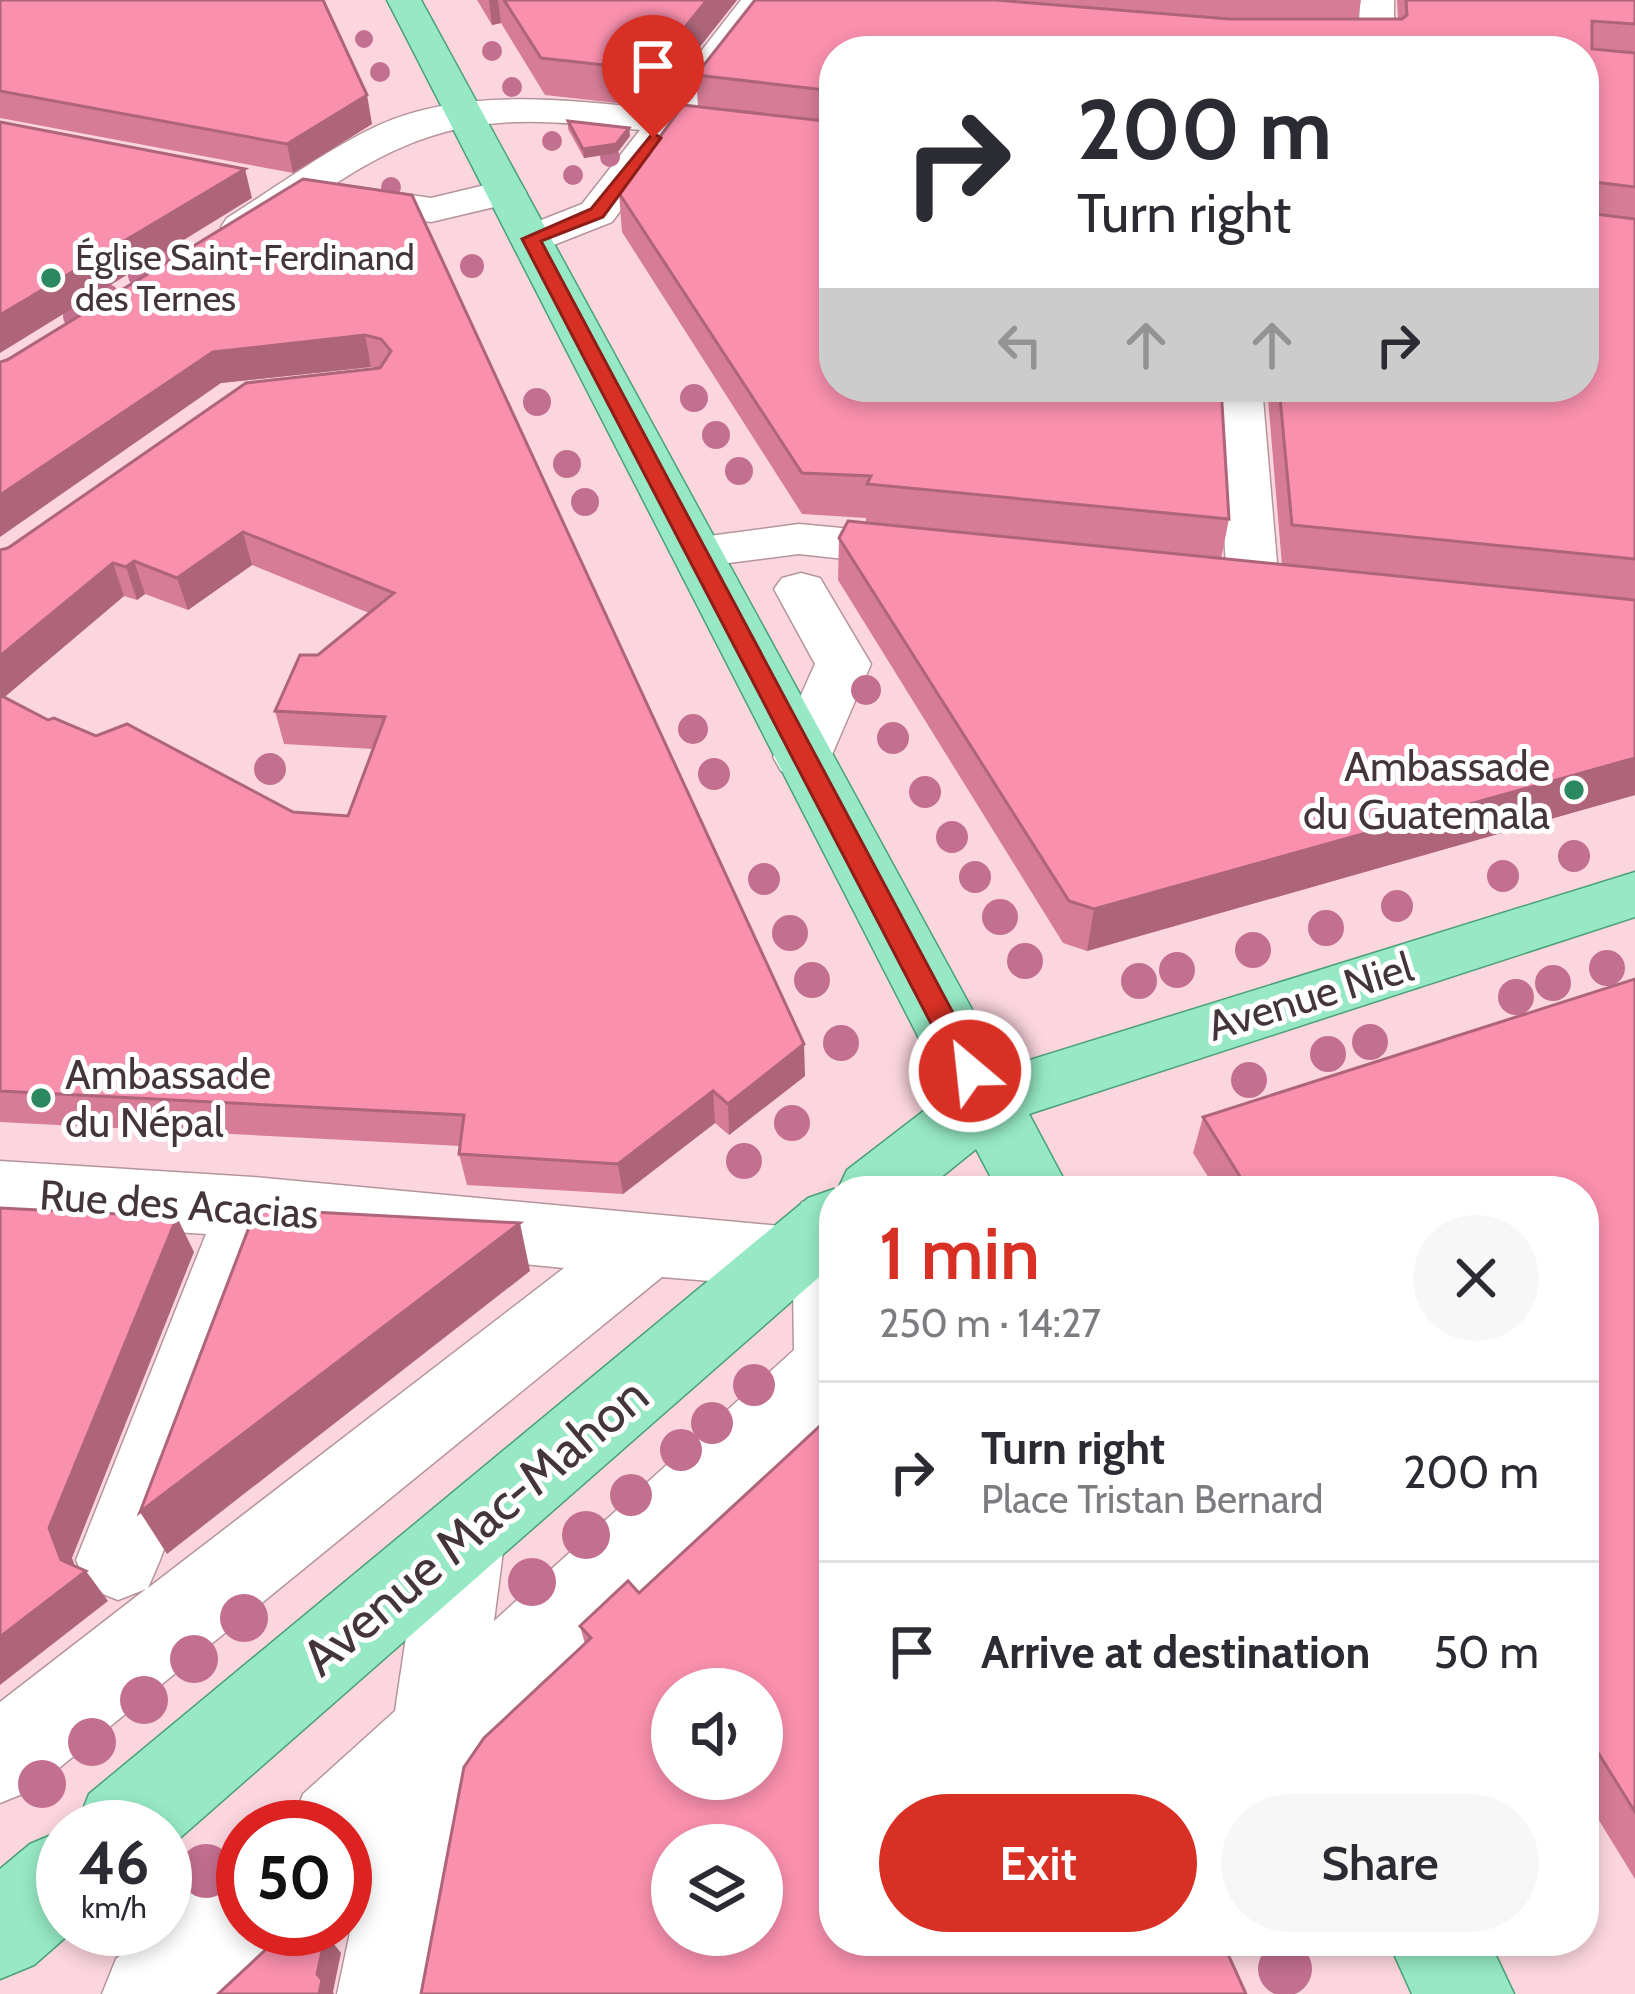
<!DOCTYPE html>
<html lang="en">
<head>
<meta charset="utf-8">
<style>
	:root { --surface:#fff; --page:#f7f7f7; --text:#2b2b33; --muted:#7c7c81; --line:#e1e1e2; --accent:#d93025 }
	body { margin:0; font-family:Cabin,sans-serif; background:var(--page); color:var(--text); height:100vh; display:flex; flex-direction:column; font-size:45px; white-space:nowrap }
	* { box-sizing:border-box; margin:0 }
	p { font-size:39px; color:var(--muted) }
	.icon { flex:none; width:66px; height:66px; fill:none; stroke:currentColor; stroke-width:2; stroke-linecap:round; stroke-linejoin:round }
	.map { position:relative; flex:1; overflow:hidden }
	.drawer { position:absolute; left:819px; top:1176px; width:780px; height:780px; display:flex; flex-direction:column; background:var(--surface); border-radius:48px; box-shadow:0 6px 18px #0003 }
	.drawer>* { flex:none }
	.hud { position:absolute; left:819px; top:36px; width:780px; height:366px; border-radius:48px; box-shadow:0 6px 18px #0003; background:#fff; color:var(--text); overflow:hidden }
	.buttons { position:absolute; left:651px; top:1668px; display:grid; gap:24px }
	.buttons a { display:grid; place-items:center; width:132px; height:132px; border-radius:50%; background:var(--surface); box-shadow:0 6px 18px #0003; font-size:60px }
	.speed { position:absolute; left:36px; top:1800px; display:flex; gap:24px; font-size:60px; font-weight:700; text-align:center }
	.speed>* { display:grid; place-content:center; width:156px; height:156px; border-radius:50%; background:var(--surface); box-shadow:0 6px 18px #0003; line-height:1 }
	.speed small { font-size:30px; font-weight:400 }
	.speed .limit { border:18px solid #d22; background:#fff; color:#111 }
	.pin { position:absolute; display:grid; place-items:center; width:102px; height:102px; color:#fff; margin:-123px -51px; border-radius:50% 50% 50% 0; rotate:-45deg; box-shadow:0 0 12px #0007 }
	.pin .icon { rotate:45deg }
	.me { position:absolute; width:132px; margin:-66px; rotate:332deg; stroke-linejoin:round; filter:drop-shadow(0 0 9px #0008) }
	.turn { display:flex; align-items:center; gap:42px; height:252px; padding:0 60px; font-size:54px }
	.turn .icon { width:156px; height:156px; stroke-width:2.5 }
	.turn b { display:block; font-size:84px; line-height:102px }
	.lanes { display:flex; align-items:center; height:114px; padding:0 60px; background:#0003; justify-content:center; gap:60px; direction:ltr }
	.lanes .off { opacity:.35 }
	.round { display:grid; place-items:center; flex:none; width:126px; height:126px; border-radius:63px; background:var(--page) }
	.headline { display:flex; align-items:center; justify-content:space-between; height:204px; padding:0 60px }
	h1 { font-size:72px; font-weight:600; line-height:90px; color:var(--accent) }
	.action { display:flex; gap:24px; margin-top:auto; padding:24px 60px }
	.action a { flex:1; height:138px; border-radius:72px; background:var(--accent); color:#fff; font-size:48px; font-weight:600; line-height:138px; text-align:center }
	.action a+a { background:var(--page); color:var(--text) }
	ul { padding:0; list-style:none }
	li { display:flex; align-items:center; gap:36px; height:180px; padding:0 60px; border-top:3px solid var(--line) }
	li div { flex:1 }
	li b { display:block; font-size:45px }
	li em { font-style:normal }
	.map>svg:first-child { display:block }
</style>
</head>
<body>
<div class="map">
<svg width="1635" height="1994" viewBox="0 0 1635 1994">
	<rect width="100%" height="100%" fill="#fcd6df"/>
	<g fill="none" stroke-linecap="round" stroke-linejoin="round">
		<defs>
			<g id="minor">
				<path d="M741,0H776L692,114L834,133V157L676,135L612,222L546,248L531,252L516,248L510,239L516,230L582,204L640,130C513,116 445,112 335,184L431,198L506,180L520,183L526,192L520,201L431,222L328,207L311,200C286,217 259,244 227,236L221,227L227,218C277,187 325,150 379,125C464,87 567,100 656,109Z"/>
				<polygon points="1360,0 1394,0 1394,51 1358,51"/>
				<polygon points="1216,387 1262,387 1279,586 1272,597 1253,602 1234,597 1227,586"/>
				<polygon points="799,524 927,536 945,541 953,552 945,563 927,568 799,554 697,567 679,562 671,551 679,540"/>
				<polygon points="801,573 820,578 871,664 831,757 823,771 802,776 781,771 773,757 815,664 774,589 782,578"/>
				<path d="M0,1161L253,1177L791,1227L802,1202L834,1195V1414L477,1755L435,1994H337L365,1861L345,1869V1827H290L303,1794L395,1711L421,1536L434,1508L463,1496L492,1508L505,1536L494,1621L794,1350L793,1288L662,1277L32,1790L0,1803V1702L146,1589L118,1600L88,1588L76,1560L206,1234L0,1221ZM277,1240L564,1268L148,1588L160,1560Z"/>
				<polygon points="243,1863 243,1929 283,1929 277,1945 223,1994 102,1994 116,1959 151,1929 165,1929 165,1917 209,1877"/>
			</g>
			<g id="major">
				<polygon points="387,0 421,0 1004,1068 1635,872 1635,917 1029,1114 1070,1191 998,1191 976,1149 924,1191 834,1191 834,1264 165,1851 165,1827 76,1827 89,1794 808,1198 834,1189 837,1191 847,1170 947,1093"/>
				<polygon points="63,1830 63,1929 75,1929 34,1965 0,1979 0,1869 30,1844"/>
				<polygon points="1388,1941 1489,1941 1514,1994 1412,1994"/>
			</g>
		</defs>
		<use href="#minor" stroke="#b6949c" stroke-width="3"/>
		<use href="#major" stroke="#4ba079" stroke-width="3"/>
		<use href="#minor" fill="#fff" fill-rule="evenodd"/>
		<use href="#major" fill="#96e9c4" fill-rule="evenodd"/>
	</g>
	<g fill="#c36f8f">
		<circle cx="364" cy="39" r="9"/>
		<circle cx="492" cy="51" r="10"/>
		<circle cx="380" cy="72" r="10"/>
		<circle cx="512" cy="87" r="10"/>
		<circle cx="552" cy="141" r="10"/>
		<circle cx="610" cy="157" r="10"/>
		<circle cx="573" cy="175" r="10"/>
		<circle cx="391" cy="187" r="10"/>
		<circle cx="171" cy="256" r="12"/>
		<circle cx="472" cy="266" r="12"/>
		<circle cx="140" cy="275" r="12"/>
		<circle cx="107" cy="296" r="12"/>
		<circle cx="75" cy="316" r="12"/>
		<circle cx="694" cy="398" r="14"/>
		<circle cx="537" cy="402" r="14"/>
		<circle cx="716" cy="435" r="14"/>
		<circle cx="567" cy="464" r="14"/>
		<circle cx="739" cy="471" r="14"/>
		<circle cx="585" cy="502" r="14"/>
		<circle cx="866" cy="690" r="15"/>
		<circle cx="693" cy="729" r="15"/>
		<circle cx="893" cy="738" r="16"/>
		<circle cx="270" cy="769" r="16"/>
		<circle cx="714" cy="774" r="16"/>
		<circle cx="925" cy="792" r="16"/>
		<circle cx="952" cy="837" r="16"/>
		<circle cx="1574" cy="856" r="16"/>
		<circle cx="1503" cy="876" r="16"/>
		<circle cx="975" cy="877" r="16"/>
		<circle cx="764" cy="879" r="16"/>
		<circle cx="1397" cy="906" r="16"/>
		<circle cx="1000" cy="917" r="18"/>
		<circle cx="1326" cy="928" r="18"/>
		<circle cx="790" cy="933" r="18"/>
		<circle cx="1253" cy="950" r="18"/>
		<circle cx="1025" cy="961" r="18"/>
		<circle cx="1607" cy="968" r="18"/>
		<circle cx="1177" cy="970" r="18"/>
		<circle cx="812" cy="980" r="18"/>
		<circle cx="1139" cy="981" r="18"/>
		<circle cx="1553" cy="983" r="18"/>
		<circle cx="1516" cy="997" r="18"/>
		<circle cx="1370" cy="1042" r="18"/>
		<circle cx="841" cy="1043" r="18"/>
		<circle cx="1328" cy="1054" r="18"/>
		<circle cx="1249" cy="1080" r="18"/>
		<circle cx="792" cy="1123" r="18"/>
		<circle cx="744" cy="1161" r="18"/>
		<circle cx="754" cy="1385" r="21"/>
		<circle cx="712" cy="1423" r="21"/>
		<circle cx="681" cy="1450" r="21"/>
		<circle cx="631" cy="1495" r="21"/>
		<circle cx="586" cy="1535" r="24"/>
		<circle cx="532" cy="1582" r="24"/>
		<circle cx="244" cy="1618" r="24"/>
		<circle cx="194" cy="1659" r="24"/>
		<circle cx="144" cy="1700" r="24"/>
		<circle cx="92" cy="1742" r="24"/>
		<circle cx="42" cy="1784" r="24"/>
		<circle cx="206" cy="1871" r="27"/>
		<circle cx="1285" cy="1969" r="27"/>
	</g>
	<g fill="#d67c96" fill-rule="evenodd">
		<polygon points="0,0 372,124 293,173 0,118"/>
		<polygon points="477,0 737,0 652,107 545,95 501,23 492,25"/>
		<path d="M755,0H1361L1358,19H1398L1397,0H1635V795L1087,951L1063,943L838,580L839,538L866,523V518L802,514L622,232L619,193L698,107L696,75ZM834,51L1584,387H1267L1282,565L1221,559L1229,519L834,387Z"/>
		<polygon points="568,121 629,128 630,136 617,153 584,158 568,129"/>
		<path d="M303,179L805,1076L729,1135L715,1123L623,1194L467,1185L459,1154L460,1146L0,1122V550L378,368L371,367L221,383L7,360ZM252,565L369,613L318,655L275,711L284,744L373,749L348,816L293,812L96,736L48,720L4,697L124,596L137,600L145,594L188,610Z"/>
		<polygon points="1635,979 1635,1879 1584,1796 1584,1191 1217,1191 1193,1153 1203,1117"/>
		<polygon points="639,1593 585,1644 580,1626"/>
	</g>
	<g fill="#ae657a">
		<polygon points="489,0 498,0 501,23 492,25"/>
		<polygon points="707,0 737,0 652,107 650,70"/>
		<polygon points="367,95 372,124 293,173 287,144"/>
		<polygon points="629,128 630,136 617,153 584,158 583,149"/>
		<polygon points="245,169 252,198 0,353 0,315"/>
		<polygon points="365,335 371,367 221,383 0,537 0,495 213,352"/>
		<polygon points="243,532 252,565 188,610 177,578"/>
		<polygon points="134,561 145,594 137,600 126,567"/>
		<polygon points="113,563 124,596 0,701 0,656"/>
		<polygon points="1635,758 1635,795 1087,951 1094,909"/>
		<polygon points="804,1044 805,1076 729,1135 728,1104"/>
		<polygon points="713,1091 715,1123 623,1194 618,1164"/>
		<polygon points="177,1217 194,1252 72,1558 79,1577 86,1571 108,1601 0,1685 0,1637 61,1560 49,1528"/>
		<polygon points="520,1223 530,1271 167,1554 140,1512"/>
		<polygon points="326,1934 341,1953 333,1992 334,1994 319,1994 317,1974"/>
	</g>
	<g fill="#f990ae" stroke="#ae657a" stroke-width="3" fill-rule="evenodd">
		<polygon points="0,0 323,0 367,95 287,144 0,91"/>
		<polygon points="504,0 707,0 650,70 541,58"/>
		<polygon points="755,0 995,0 1229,19 1402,19 1407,15 1406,0 1635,0 1635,24 1592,21 1592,49 1635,53 1635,187 1594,182 1594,214 1635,219 1635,559 1292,525 1279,387 1584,387 1584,51 834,51 834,91 696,75"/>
		<polygon points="683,105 834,122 834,387 1221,387 1229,519 867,484 871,476 802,473 619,193"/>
		<polygon points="568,121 629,128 616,144 583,149"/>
		<polygon points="0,122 245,169 0,315"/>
		<polygon points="303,179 412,195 804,1044 728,1104 713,1091 618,1164 459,1154 464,1115 0,1091 0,695 48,720 54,718 96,736 127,724 293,812 348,816 385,717 275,711 300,655 318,655 394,593 243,532 177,578 134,561 126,567 113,563 0,656 0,550 8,548 246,383 380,368 391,351 381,339 365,335 213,352 0,495 0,362 7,360"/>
		<polygon points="848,521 1635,600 1635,758 1094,909 1069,901 839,538"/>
		<polygon points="1635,979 1635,1812 1584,1730 1584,1191 1249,1191 1203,1117"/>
		<polygon points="0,1208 177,1217 49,1528 61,1560 86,1571 0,1637"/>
		<polygon points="256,1209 520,1223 140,1512"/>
		<path d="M834,1413V1941H1222L1246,1994H421L464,1767L484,1738L591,1638L580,1626L628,1581L639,1593ZM672,1689H762V1779H672ZM672,1845H762V1935H672Z"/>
		<polygon points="288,1929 315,1929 326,1934 317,1974 322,1980 319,1994 218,1994"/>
	</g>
	<polygon fill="#d93025" stroke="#8d1f18" stroke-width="3" points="653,133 661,138 603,217 541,241 984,1071 980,1079 960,1079 522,239 591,209"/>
	<g fill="#2b8860" stroke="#fff" stroke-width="4.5">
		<circle cx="51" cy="278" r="12"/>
		<circle cx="1574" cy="790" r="12"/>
		<circle cx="41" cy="1098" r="12"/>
	</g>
	<g text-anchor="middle" stroke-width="10" stroke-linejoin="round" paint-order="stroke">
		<g font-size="36" fill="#433538" stroke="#fff" text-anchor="start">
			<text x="75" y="270">Église Saint-Ferdinand<tspan x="75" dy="41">des Ternes</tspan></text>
		</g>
		<g font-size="42" fill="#433538" stroke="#fff" text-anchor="end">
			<text x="1550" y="781">Ambassade<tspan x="1550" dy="48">du Guatemala</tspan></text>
			<text x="65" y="1089" text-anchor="start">Ambassade<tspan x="65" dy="48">du Népal</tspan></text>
		</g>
		<g font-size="42" fill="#433538" stroke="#fff">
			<text transform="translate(1310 996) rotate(-17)" y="15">Avenue Niel</text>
			<text transform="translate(179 1204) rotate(4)" y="15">Rue des Acacias</text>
		</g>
		<g font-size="51" fill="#433538" stroke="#fff">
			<text transform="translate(475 1526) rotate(-40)" y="18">Avenue Mac-Mahon</text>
		</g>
	</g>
</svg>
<div class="buttons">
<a><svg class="icon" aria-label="sound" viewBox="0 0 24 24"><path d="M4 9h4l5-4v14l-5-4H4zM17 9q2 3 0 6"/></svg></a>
<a><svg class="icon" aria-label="layers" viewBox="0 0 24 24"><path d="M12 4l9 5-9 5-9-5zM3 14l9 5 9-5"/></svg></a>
</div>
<div class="speed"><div>46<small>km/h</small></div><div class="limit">50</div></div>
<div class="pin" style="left:653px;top:138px;background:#d93025"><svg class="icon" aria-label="arrive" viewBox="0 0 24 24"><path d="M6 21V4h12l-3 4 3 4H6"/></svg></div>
<svg class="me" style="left:970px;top:1071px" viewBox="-20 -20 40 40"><circle r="17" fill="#d93025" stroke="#fff" stroke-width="3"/><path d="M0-11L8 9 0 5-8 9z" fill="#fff"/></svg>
<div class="hud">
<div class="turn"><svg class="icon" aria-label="right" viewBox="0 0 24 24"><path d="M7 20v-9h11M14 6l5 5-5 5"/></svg><div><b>200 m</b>Turn right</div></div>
<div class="lanes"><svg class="icon off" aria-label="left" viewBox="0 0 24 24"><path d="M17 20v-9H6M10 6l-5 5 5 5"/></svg><svg class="icon off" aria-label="ahead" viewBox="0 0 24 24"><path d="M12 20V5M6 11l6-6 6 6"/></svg><svg class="icon off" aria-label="ahead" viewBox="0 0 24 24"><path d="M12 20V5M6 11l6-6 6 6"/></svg><svg class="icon" aria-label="right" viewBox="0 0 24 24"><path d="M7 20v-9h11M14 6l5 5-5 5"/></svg></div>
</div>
<section class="drawer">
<div class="headline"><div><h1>1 min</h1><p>250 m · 14:27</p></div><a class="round"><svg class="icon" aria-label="close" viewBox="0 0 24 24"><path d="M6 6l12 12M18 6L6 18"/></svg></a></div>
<ul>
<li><svg class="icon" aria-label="right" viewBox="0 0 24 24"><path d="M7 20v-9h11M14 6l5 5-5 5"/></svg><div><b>Turn right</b><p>Place Tristan Bernard</p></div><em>200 m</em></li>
<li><svg class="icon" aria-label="arrive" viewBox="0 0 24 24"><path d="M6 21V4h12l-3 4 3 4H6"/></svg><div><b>Arrive at destination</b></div><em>50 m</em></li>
</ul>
<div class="action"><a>Exit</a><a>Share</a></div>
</section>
</div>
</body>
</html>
